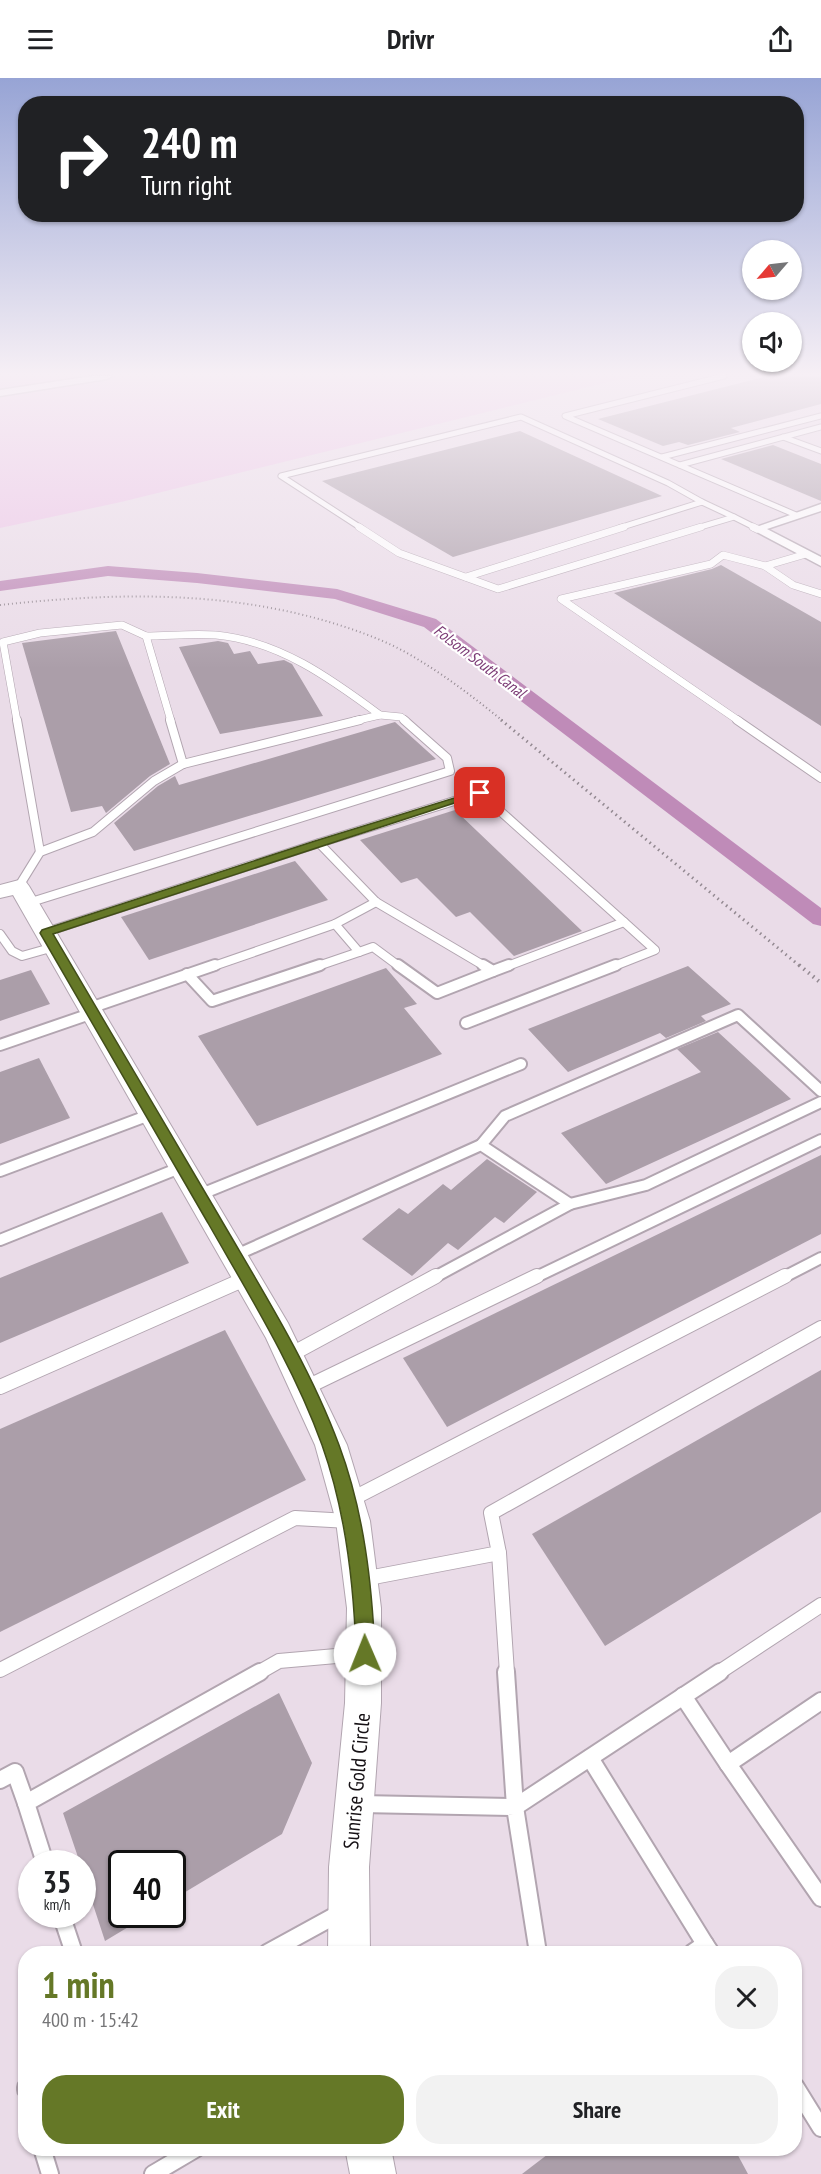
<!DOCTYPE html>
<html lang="en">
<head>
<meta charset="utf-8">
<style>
	:root { --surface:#fff; --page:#f2f2f2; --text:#202124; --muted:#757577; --accent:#657827 }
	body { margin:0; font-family:"PT Sans Narrow",sans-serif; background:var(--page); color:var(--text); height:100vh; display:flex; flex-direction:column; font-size:22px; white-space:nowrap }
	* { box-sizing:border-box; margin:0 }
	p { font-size:20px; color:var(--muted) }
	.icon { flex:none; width:33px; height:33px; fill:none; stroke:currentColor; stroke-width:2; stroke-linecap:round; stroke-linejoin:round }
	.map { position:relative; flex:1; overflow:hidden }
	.panel { position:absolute; left:18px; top:1868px; width:784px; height:210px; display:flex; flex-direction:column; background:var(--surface); border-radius:24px; box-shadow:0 2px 4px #0004 }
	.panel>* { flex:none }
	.banner { position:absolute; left:18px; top:18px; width:786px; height:126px; border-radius:24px; box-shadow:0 2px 4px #0004; background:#202124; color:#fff; overflow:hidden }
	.needle { width:39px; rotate:242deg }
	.tools { position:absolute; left:742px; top:162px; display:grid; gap:12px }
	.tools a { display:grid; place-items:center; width:60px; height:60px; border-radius:50%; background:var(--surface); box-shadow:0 2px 4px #0004; font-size:30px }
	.speed { position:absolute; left:18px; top:1772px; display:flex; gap:12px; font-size:30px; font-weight:700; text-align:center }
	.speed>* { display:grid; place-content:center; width:78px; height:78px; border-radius:50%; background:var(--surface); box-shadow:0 2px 4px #0004; line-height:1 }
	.speed small { font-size:15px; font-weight:400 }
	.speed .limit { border:3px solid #111; border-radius:9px; background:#fff; color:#111 }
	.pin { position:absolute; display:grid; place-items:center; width:51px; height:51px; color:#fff; margin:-26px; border-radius:12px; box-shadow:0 3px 9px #0006 }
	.me { position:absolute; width:66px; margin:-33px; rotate:359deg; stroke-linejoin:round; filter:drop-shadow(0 0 4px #0008) }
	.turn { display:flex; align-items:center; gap:21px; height:126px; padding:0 24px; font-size:27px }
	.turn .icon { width:78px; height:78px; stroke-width:2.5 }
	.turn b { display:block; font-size:42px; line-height:51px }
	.round { display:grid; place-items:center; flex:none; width:63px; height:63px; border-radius:24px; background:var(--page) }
	.headline { display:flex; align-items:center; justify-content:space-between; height:102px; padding:0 24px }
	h1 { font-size:36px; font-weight:700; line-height:45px; color:var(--accent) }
	.action { display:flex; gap:12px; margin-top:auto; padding:12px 24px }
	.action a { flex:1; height:69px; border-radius:24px; background:var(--accent); color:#fff; font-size:24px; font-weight:700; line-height:69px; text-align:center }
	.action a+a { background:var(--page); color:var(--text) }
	header { display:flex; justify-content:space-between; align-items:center; height:78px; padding:0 24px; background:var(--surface); font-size:27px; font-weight:700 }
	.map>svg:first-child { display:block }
</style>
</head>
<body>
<header><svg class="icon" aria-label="menu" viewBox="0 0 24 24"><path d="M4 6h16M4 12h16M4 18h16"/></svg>Drivr<svg class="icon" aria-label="share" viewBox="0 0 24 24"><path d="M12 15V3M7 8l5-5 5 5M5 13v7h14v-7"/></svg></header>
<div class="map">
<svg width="821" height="2096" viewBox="0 0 821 2096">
	<rect width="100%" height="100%" fill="#eadce8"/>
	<polygon fill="#ecc4e6" points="0,298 633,298 121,424 0,450"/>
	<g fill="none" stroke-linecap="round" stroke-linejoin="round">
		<polygon fill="#bf8bb8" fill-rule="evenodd" points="108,488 197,495 337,511 436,541 821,830 821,848 813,846 424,549 335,521 197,505 108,498 0,513 0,503"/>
	</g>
	<g fill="#ab9ea9">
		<polygon points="768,298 821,298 821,326 731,350 740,354 688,367 679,364 663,368 598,341"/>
		<polygon points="520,353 662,418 453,479 322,403"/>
		<polygon points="773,367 821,386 821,423 721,381"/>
		<polygon points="721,487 821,544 821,648 614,515 712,491"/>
		<polygon points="116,553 170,686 150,698 106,735 102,728 71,734 22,565"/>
		<polygon points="218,563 228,565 234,576 250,573 258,586 284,582 292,586 323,638 220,656 179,569"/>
		<polygon points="395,644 436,681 134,773 114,745 158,708 175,698 179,707"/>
		<polygon points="455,732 582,853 514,878 470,834 456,839 417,800 401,805 360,762"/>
		<polygon points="295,783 328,822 149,882 121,839"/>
		<polygon points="688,888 731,926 701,938 706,943 666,960 660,955 568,994 528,951"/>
		<polygon points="386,890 417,926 404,930 442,976 257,1048 198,958"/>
		<polygon points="31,892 50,926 0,943 0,902"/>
		<polygon points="718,954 791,1021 606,1106 561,1055 701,994 677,971"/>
		<polygon points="39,980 70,1040 0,1066 0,994"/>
		<polygon points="821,1077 821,1156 447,1349 403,1280"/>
		<polygon points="487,1081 537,1114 504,1145 495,1139 458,1172 448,1165 412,1198 362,1161 399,1130 408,1136 443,1106 451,1112"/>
		<polygon points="162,1134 189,1185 0,1265 0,1200"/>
		<polygon points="225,1252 306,1402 0,1554 0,1351"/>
		<polygon points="821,1292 821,1434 605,1568 532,1456"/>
		<polygon points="279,1615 312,1685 282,1756 172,1822 172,1785 122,1785 122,1836 150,1836 105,1863 82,1793 82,1785 80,1785 63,1735"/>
		<polygon points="556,2070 734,2070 748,2096 522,2096"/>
	</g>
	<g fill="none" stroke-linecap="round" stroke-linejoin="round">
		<defs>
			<g id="service-far5">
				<polyline points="724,298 565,338 796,437"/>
				<polyline points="783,359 821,373"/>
				<polyline points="662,379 821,338"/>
				<polyline points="680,387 821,349"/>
				<polyline points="702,424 734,439"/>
				<polyline points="361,450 281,398 521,339 668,405 702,424 619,450"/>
				<polyline points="697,450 734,439 756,450"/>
			</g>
			<g id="service-far4">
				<polyline points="359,449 399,475 498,511 701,449"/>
				<polyline points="753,449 757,451"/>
				<polyline points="765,488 793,507 821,516"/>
				<polyline points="466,499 624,449"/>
				<polyline points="380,637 401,639 406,643"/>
				<polyline points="17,643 3,564 40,555 122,547 146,558"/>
				<path d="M171,643L146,558C169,558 192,555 216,557C279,563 330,600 380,637L354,643"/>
				<polyline points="739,643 561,521 711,486 723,477 765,488 806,476"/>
			</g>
			<g id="service-far3">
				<polyline points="17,642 40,774"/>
				<polyline points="170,642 183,686"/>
				<polyline points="737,642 821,700"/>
				<polyline points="183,686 360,642"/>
				<polyline points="19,808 40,774 93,754 154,703 183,686"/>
				<polyline points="376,824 486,889"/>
				<polyline points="376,824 319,765 480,715 624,844 505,889"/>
				<polyline points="28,825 450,693 447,680 404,642"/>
				<polyline points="46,854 319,765"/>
				<polyline points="0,856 12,873 22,878 54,869"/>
				<polyline points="359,874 373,869 400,889"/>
				<polyline points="211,889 335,846 376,824"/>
				<polyline points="315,889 359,874 335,846"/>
				<polyline points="612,889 655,872 624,844"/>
			</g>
			<g id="service-far2">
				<polyline points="398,887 437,915 493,893"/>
				<polyline points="483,887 493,893 509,887"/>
				<polyline points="187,896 212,923 320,887"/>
				<polyline points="90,930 215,887"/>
				<polyline points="466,945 616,887"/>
				<polyline points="0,967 93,935"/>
				<polyline points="481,1067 505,1038 738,937 821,1013"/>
				<polyline points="0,1093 152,1036"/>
				<polyline points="199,1117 521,986"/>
				<polyline points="570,1126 646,1107 821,1024"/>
				<polyline points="0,1162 182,1089"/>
				<polyline points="234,1178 481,1067 570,1126 433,1200"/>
				<polyline points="534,1200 821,1062"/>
				<polyline points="782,1200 821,1180"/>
			</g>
			<g id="service-far1">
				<polyline points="290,1277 436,1198"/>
				<polyline points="0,1309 247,1200"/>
				<polyline points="305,1310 537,1198"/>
				<polyline points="350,1422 785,1198"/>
				<polyline points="499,1475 507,1595"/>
				<polyline points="363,1501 499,1475 491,1435 821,1250"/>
				<polyline points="0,1592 295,1440 349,1443"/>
				<polyline points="258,1595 279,1583 359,1576"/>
				<polyline points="718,1595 821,1527"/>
			</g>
			<g id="service">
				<polyline points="506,1594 515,1729 720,1594"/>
				<polyline points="683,1618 728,1686"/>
				<polyline points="821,1623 728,1686 821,1820"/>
				<polyline points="590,1680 705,1866"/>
				<polyline points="0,1702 15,1694 26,1725"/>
				<polyline points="361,1726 515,1729 538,1875"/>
				<polyline points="45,1785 26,1725 260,1594"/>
				<polyline points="61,1836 74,1875"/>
				<polyline points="267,1875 340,1835"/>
				<polyline points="692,1875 705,1866 711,1875"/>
				<polyline points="795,2008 821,2050"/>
				<polyline points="26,2009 26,2012"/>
				<polyline points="42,2070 50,2096"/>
				<polyline points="153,2096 197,2070"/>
			</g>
			<g id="minor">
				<polygon points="92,298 112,298 107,301 0,318 0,312"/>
				<polygon points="821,426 821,433 767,451 821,479 821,488 751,451"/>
			</g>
			<g id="tertiary">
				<polygon points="19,802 26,804 29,808 288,1245 347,1367 370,1443 381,1530 381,1625 369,1789 370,1875 328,1875 329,1789 345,1625 347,1530 336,1443 315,1367 266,1260 13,817 0,820 0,807"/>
				<polygon points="345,2070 391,2070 396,2096 350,2096"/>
			</g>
		</defs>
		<use href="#service-far5" stroke="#b2a5b0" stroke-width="7"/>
		<use href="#service-far4" stroke="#b2a5b0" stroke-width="8"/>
		<use href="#service-far3" stroke="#b2a5b0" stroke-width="10"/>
		<use href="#service-far2" stroke="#b2a5b0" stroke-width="14"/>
		<use href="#service-far1" stroke="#b2a5b0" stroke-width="16"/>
		<use href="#service" stroke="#b2a5b0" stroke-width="20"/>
		<use href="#minor" stroke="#b2a5b0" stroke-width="3"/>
		<use href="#tertiary" stroke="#b2a5b0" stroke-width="2"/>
		<path stroke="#938991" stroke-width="2" stroke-dasharray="1 3" stroke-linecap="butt" d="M0,527C110,515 219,512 326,543C353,551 382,561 407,575C442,595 472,618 503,643"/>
		<polyline stroke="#938991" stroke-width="3" stroke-dasharray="1.5 4" stroke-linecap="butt" points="501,642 801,889"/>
		<polyline stroke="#938991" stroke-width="4" stroke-dasharray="1.5 4.5" stroke-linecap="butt" points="799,887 821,905"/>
		<use href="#service-far5" stroke="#fff" stroke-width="5"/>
		<use href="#service-far4" stroke="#fff" stroke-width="7"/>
		<use href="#service-far3" stroke="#fff" stroke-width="8"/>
		<use href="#service-far2" stroke="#fff" stroke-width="10"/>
		<use href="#service-far1" stroke="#fff" stroke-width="14"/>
		<use href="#service" stroke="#fff" stroke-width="16"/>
		<use href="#minor" fill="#fff" fill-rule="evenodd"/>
		<use href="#tertiary" fill="#fff" fill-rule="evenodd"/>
	</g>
	<linearGradient id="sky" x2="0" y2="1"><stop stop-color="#97a4d5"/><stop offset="0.5" stop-color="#f6eff5"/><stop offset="1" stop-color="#f6eff5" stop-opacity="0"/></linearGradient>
	<rect width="821" height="591" fill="url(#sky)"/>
	<path fill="#657827" stroke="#424e19" stroke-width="1.5" d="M477,713L485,715L53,856C108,950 163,1044 219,1138C262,1212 309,1286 339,1367C364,1434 372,1505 375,1576L372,1583L365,1585L358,1583L356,1576C354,1505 346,1434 322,1367C294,1289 249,1217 208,1145C152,1048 96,951 40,855L42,852L315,763Z"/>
	<g text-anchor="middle" stroke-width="4.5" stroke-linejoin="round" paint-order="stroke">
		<g font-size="16" font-style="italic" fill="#7b3b75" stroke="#fff">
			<text transform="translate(480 583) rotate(37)" y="6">Folsom South Canal</text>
		</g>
		<g font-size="21" fill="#161115" stroke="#fff">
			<text transform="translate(357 1703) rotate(-85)" y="7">Sunrise Gold Circle</text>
		</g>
	</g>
</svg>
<div class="tools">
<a><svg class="needle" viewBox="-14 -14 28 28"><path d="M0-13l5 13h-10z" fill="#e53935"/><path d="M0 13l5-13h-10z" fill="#757577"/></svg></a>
<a><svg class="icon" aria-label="sound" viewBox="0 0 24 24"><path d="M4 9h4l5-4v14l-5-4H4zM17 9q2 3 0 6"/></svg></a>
</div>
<div class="speed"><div>35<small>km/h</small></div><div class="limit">40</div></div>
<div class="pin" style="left:480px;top:715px;background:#d93025"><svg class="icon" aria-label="arrive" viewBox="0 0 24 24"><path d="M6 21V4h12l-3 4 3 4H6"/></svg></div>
<svg class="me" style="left:365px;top:1576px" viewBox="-20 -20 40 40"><circle r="19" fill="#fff"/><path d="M0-13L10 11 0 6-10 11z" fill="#657827"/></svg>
<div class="banner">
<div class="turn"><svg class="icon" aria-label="right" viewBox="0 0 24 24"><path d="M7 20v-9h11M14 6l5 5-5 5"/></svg><div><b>240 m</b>Turn right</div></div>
</div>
<section class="panel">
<div class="headline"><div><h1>1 min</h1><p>400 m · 15:42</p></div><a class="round"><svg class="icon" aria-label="close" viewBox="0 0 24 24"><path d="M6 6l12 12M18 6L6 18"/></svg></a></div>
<div class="action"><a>Exit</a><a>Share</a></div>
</section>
</div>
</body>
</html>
